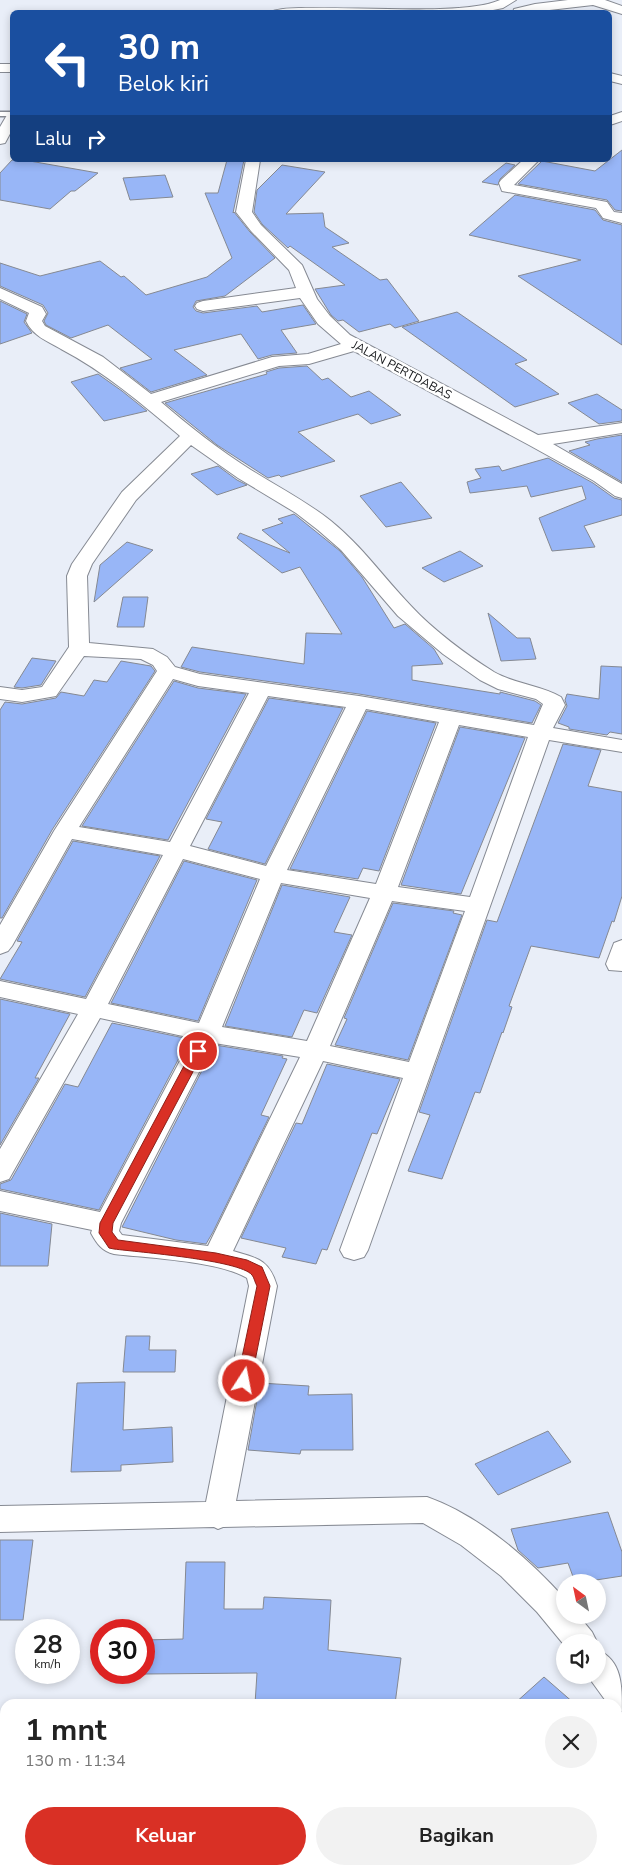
<!DOCTYPE html>
<html lang="id">
<head>
<meta charset="utf-8">
<style>
	:root { --surface:#fff; --page:#f2f2f2; --text:#222; --muted:#767676; --accent:#d93025 }
	body { margin:0; font-family:"Nunito Sans",sans-serif; background:var(--page); color:var(--text); height:100vh; display:flex; flex-direction:column; font-size:19px; white-space:nowrap }
	* { box-sizing:border-box; margin:0 }
	p { font-size:16px; color:var(--muted) }
	.icon { flex:none; width:28px; height:28px; fill:none; stroke:currentColor; stroke-width:2; stroke-linecap:round; stroke-linejoin:round }
	.map { position:relative; flex:1; overflow:hidden }
	.drawer { position:absolute; left:0px; top:1699px; width:622px; height:176px; display:flex; flex-direction:column; background:var(--surface); border-radius:15px 15px 0 0; box-shadow:0 2px 8px #0003 }
	.drawer>* { flex:none }
	.hud { position:absolute; left:10px; top:10px; width:602px; height:152px; border-radius:8px; box-shadow:0 2px 8px #0003; background:#1a4fa0; color:#fff; overflow:hidden }
	.needle { width:32px; rotate:327deg }
	.buttons { position:absolute; left:556px; top:1574px; display:grid; gap:10px }
	.buttons a { display:grid; place-items:center; width:50px; height:50px; border-radius:50%; background:var(--surface); box-shadow:0 2px 8px #0003; font-size:25px }
	.speed { position:absolute; left:15px; top:1619px; display:flex; gap:10px; font-size:25px; font-weight:700; text-align:center }
	.speed>* { display:grid; place-content:center; width:65px; height:65px; border-radius:50%; background:var(--surface); box-shadow:0 2px 8px #0003; line-height:1 }
	.speed small { font-size:12px; font-weight:400 }
	.speed .limit { border:8px solid #d22; background:#fff; color:#111 }
	.pin { position:absolute; display:grid; place-items:center; width:42px; height:42px; color:#fff; margin:-21px; border:2px solid #fff; border-radius:50%; box-shadow:0 1px 5px #0007 }
	.me { position:absolute; width:55px; margin:-28px; rotate:11deg; stroke-linejoin:round; filter:drop-shadow(0 0 4px #0008) }
	.turn { display:flex; align-items:center; gap:18px; height:105px; padding:0 25px; font-size:22px }
	.turn .icon { width:65px; height:65px; stroke-width:2.5 }
	.turn b { display:block; font-size:35px; line-height:42px }
	.then { display:flex; align-items:center; height:48px; padding:0 25px; background:#0003; gap:10px; font-size:19px }
	.round { display:grid; place-items:center; flex:none; width:52px; height:52px; border-radius:26px; background:var(--page) }
	.summary { display:flex; align-items:center; justify-content:space-between; height:85px; padding:0 25px }
	h1 { font-size:30px; font-weight:700; line-height:38px }
	.button { display:flex; gap:10px; margin-top:auto; padding:10px 25px }
	.button a { flex:1; height:58px; border-radius:30px; background:var(--accent); color:#fff; font-size:20px; font-weight:700; line-height:58px; text-align:center }
	.button a+a { background:var(--page); color:var(--text) }
	.map>svg:first-child { display:block }
</style>
</head>
<body>
<div class="map">
<svg width="622" height="1874" viewBox="0 0 622 1874">
	<rect width="100%" height="100%" fill="#e9eef8"/>
	<g fill="#98b6f7" stroke="#858992">
		<polygon points="622,150 622,211 615,210 607,200 518,184 542,161 595,171"/>
		<polygon points="12,160 24,160 98,173 75,191 71,191 50,209 0,200 0,173"/>
		<polygon points="227,160 244,160 233,213 234,212 250,232 275,258 225,296 196,301 193,307 196,311 203,313 257,306 262,312 303,305 316,324 281,330 297,353 272,355 258,359 241,334 174,350 207,375 151,392 120,368 152,359 108,325 71,338 46,325 44,321 48,313 43,305 0,286 0,263 40,276 100,261 121,277 124,276 146,295 207,277 232,258 205,193 218,193"/>
		<polygon points="506,163 515,165 500,179 498,185 482,182"/>
		<polygon points="282,165 325,172 286,214 323,213 325,227 349,243 332,247 380,280 387,279 419,321 395,328 390,324 359,332 343,320 338,321 331,315 315,289 345,285 290,246 288,248 262,224 254,212 257,190"/>
		<polygon points="165,175 173,197 130,200 123,178"/>
		<polygon points="515,195 595,210 603,220 622,225 622,345 518,276 581,260 469,235"/>
		<polygon points="0,301 27,314 24,322 32,333 0,344"/>
		<polygon points="457,312 527,360 515,364 559,394 515,407 402,327"/>
		<polygon points="307,366 322,380 328,378 351,397 369,391 401,415 371,424 358,414 298,432 335,461 281,477 279,475 268,478 217,445 165,403 267,374 266,372 279,368"/>
		<polygon points="98,374 122,391 147,411 104,421 71,382"/>
		<polygon points="597,394 622,410 622,421 599,424 568,403"/>
		<polygon points="622,435 622,482 569,451 590,445 585,442 597,439"/>
		<polygon points="548,458 593,483 614,498 622,500 622,515 584,526 595,547 552,551 539,518 586,499 582,486 531,497 527,486 470,493 467,482 481,478 475,469 499,466 502,471"/>
		<polygon points="218,466 237,480 247,485 217,495 191,474"/>
		<polygon points="401,482 432,518 386,527 360,496"/>
		<polygon points="294,514 340,551 362,577 394,628 405,624 434,649 443,664 412,666 412,680 500,694 500,692 535,701 541,705 532,723 359,694 200,672 181,667 192,647 304,664 306,633 342,634 300,567 282,573 237,538 240,533 290,553 262,530 283,523 278,519"/>
		<polygon points="127,542 153,550 94,602 100,565"/>
		<polygon points="460,551 483,566 444,582 422,568"/>
		<polygon points="123,597 148,597 144,627 117,627"/>
		<polygon points="488,613 517,638 530,638 536,659 501,661"/>
		<polygon points="32,658 56,661 41,685 22,688 14,687"/>
		<polygon points="121,661 151,666 155,671 52,830 2,918 0,918 0,710 5,702 22,704 56,698 61,692 84,696 94,680 107,682"/>
		<polygon points="601,666 622,667 622,734 610,732 607,735 569,729 569,727 558,723 567,706 565,700 567,694 599,699"/>
		<polygon points="174,681 198,688 246,694 168,840 82,826"/>
		<polygon points="269,698 343,708 265,864 208,849 222,822 206,819"/>
		<polygon points="367,711 436,723 379,871 363,868 358,879 290,869"/>
		<polygon points="460,727 525,738 461,894 401,885"/>
		<polygon points="563,744 601,750 588,786 622,792 622,896 614,922 612,921 599,958 531,946 509,1006 512,1007 503,1033 502,1032 480,1093 475,1092 442,1179 408,1171 430,1115 419,1112 487,920 497,922"/>
		<polygon points="73,841 160,856 85,997 0,979 22,942 17,941"/>
		<polygon points="184,861 257,880 198,1021 111,1003"/>
		<polygon points="282,885 350,897 334,932 352,935 317,1013 304,1010 292,1037 225,1026"/>
		<polygon points="393,903 454,911 453,913 462,915 408,1060 335,1045 347,1019 344,1018"/>
		<polygon points="0,999 70,1014 35,1078 39,1078 0,1145"/>
		<polygon points="112,1023 189,1039 99,1210 0,1189 0,1184 11,1180 65,1084 78,1087"/>
		<polygon points="215,1045 283,1056 282,1058 287,1059 261,1115 269,1117 213,1232 206,1244 176,1240 122,1227"/>
		<polygon points="327,1064 400,1079 377,1134 372,1133 327,1250 322,1249 316,1264 282,1257 286,1248 241,1238 296,1123 302,1124"/>
		<polygon points="0,1213 52,1224 48,1266 0,1266"/>
		<polygon points="126,1336 150,1336 149,1350 176,1350 175,1372 123,1372"/>
		<polygon points="125,1382 123,1430 172,1427 173,1462 121,1465 121,1471 71,1472 77,1383"/>
		<polygon points="260,1383 309,1386 308,1395 352,1394 353,1450 301,1450 300,1454 248,1450"/>
		<polygon points="548,1431 571,1462 498,1495 475,1464"/>
		<polygon points="608,1512 622,1552 622,1576 583,1582 575,1582 568,1563 538,1568 518,1550 511,1529"/>
		<polygon points="0,1540 33,1540 23,1620 0,1620"/>
		<polygon points="186,1562 225,1562 224,1609 263,1609 264,1597 331,1600 328,1650 401,1658 395,1704 255,1704 257,1673 144,1674 144,1640 183,1639"/>
		<polygon points="544,1677 575,1704 514,1704"/>
	</g>
	<g fill="none" stroke-linecap="round" stroke-linejoin="round">
		<defs>
			<rect id="service" x="0" y="112" width="12" height="4"/>
			<g id="minor">
				<path d="M500,0H516L503,8L483,12L355,11L271,12C291,0 457,20 500,0Z"/>
				<polygon points="568,0 605,0 622,6 622,14 593,5 532,12 513,12 514,9 535,4"/>
				<rect x="0" y="64" width="12" height="8"/>
				<polygon points="610,73 622,76 622,84 610,81"/>
				<polygon points="622,112 622,121 610,125 610,116"/>
				<polygon points="12,114 12,130 5,143 0,144 0,127 7,115"/>
				<path d="M246,160H260L252,212L261,225L302,265L317,299L330,316L350,335L538,435L622,423V433L553,444L622,484V498L615,496L594,481L529,445L354,351L309,364L279,366L161,402C189,426 219,450 251,470C278,487 306,501 331,521C362,546 384,578 411,606C432,629 468,656 494,672C515,684 540,685 561,697L565,705L553,728L622,740V752L549,740L368,1250L364,1257L354,1260L344,1257L340,1250L403,1078L323,1061L233,1251C257,1258 269,1259 277,1286L236,1501L427,1497C480,1516 528,1558 565,1599V1615H578L592,1632L597,1642H565V1646L537,1612L501,1576L461,1545L423,1523L223,1527L218,1529L214,1527L0,1532V1506L206,1502L249,1286L247,1278C219,1261 148,1258 114,1254C102,1251 97,1244 91,1233L92,1230L0,1211V1191L100,1212L192,1038L100,1018L9,1179L0,1182V1149L78,1014L0,997V981L86,999L163,855L72,839L12,946L8,951L0,954V925L54,831L157,671L153,665L141,659L84,656L56,696L22,702L0,699V687L22,690L42,687L69,647L67,576L72,564L122,492L180,436C142,404 105,372 61,349C47,341 33,336 26,321L29,313L0,299V288L42,307L46,314L42,321L45,326L103,357L151,394L272,357L308,354L341,344L318,324L300,298L203,311L197,309L195,306L197,303L203,301L296,288L289,270L251,231L236,212ZM191,445L238,478L296,513L318,530L341,550L398,616L443,654L480,680L498,689L536,699L543,704L534,725L359,696L200,674L175,667L167,657L153,649L89,643L87,576L92,564L136,500ZM173,679L198,686L249,693L170,842L79,827ZM268,696L346,707L266,866L190,846ZM366,709L439,722L376,884L287,870ZM459,725L528,737L470,897L398,887ZM183,859L260,879L199,1023L108,1004ZM281,883L370,898L307,1041L222,1027ZM392,901L465,911L409,1062L330,1046ZM214,1043L300,1057L208,1246L122,1235L119,1231L121,1223Z"/>
				<polygon points="523,160 539,160 514,185 607,202 614,212 622,213 622,223 603,218 596,208 502,191 499,183 501,180"/>
				<polygon points="622,940 622,971 609,970 606,964 614,943"/>
				<path d="M598,1650C622,1661 622,1685 622,1711L618,1710V1704H608L587,1675H598Z"/>
			</g>
		</defs>
		<use href="#service" stroke="#868a93" stroke-width="3"/>
		<use href="#minor" stroke="#868a93" stroke-width="2"/>
		<use href="#service" fill="#fff" fill-rule="evenodd"/>
		<use href="#minor" fill="#fff" fill-rule="evenodd"/>
	</g>
	<path fill="#d93025" stroke="#8d1f18" d="M198,1047L204,1051L113,1223L112,1232L118,1240L216,1253L247,1260L262,1267L270,1286L251,1381L249,1385L244,1387L239,1385L237,1381L257,1286C255,1283 254,1277 252,1275C240,1260 137,1252 114,1249L109,1248L99,1233L100,1223L192,1051Z"/>
	<g text-anchor="middle" stroke-width="5" stroke-linejoin="round" paint-order="stroke">
		<g font-size="12" fill="#121417" stroke="#fff">
			<text transform="translate(402 370) rotate(28)" y="4">JALAN PERTDABAS</text>
		</g>
	</g>
</svg>
<div class="buttons">
<a><svg class="needle" viewBox="-14 -14 28 28"><path d="M0-13l5 13h-10z" fill="#e53935"/><path d="M0 13l5-13h-10z" fill="#767676"/></svg></a>
<a><svg class="icon" aria-label="sound" viewBox="0 0 24 24"><path d="M4 9h4l5-4v14l-5-4H4zM17 9q2 3 0 6"/></svg></a>
</div>
<div class="speed"><div>28<small>km/h</small></div><div class="limit">30</div></div>
<div class="pin" style="left:198px;top:1051px;background:#d93025"><svg class="icon" aria-label="arrive" viewBox="0 0 24 24"><path d="M6 21V4h12l-3 4 3 4H6"/></svg></div>
<svg class="me" style="left:244px;top:1381px" viewBox="-20 -20 40 40"><circle r="17" fill="#d93025" stroke="#fff" stroke-width="3"/><path d="M0-11L8 9 0 5-8 9z" fill="#fff"/></svg>
<div class="hud">
<div class="turn"><svg class="icon" aria-label="left" viewBox="0 0 24 24"><path d="M17 20v-9H6M10 6l-5 5 5 5"/></svg><div><b>30 m</b>Belok kiri</div></div>
<div class="then">Lalu<svg class="icon" aria-label="right" viewBox="0 0 24 24"><path d="M7 20v-9h11M14 6l5 5-5 5"/></svg></div>
</div>
<section class="drawer">
<div class="summary"><div><h1>1 mnt</h1><p>130 m · 11:34</p></div><a class="round"><svg class="icon" aria-label="close" viewBox="0 0 24 24"><path d="M6 6l12 12M18 6L6 18"/></svg></a></div>
<div class="button"><a>Keluar</a><a>Bagikan</a></div>
</section>
</div>
</body>
</html>
